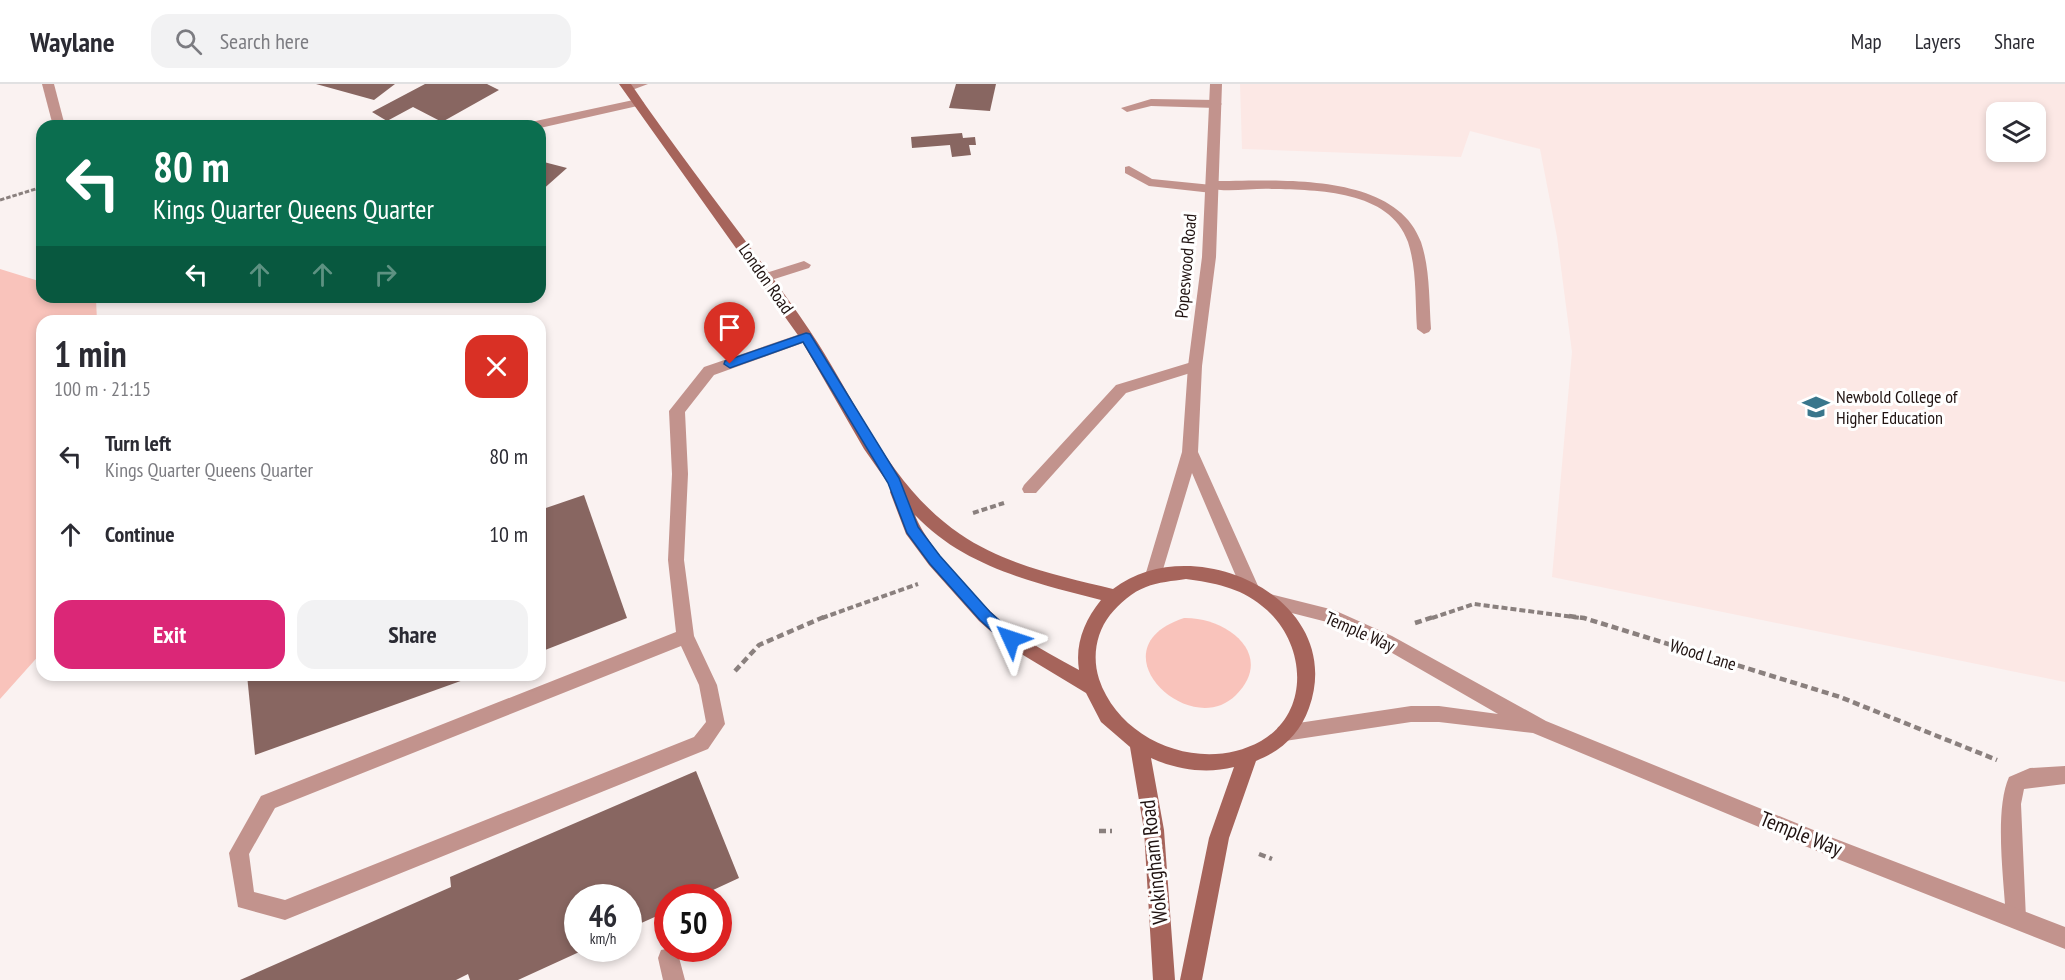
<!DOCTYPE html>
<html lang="en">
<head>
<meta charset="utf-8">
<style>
	:root { --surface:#fff; --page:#f2f2f3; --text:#2b2b33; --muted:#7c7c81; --line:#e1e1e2; --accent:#db2777 }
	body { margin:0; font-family:"PT Sans Narrow",sans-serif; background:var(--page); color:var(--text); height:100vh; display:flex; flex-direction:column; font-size:22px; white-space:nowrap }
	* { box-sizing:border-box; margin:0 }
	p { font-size:20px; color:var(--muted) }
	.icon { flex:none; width:33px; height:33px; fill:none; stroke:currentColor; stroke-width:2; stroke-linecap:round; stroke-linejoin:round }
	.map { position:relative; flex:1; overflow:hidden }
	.drawer { position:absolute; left:36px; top:231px; width:510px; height:366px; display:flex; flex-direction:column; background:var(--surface); border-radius:18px; box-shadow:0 3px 9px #0003 }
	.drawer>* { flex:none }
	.hud { position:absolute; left:36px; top:36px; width:510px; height:183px; border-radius:18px; box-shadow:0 3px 9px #0003; background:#0b6e4f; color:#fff; overflow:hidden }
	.fabs { position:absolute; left:1986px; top:18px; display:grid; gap:12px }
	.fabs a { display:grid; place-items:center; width:60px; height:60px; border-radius:12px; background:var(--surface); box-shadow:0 3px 9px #0003; font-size:30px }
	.speed { position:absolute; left:564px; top:800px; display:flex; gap:12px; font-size:30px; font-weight:700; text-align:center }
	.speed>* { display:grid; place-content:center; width:78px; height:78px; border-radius:50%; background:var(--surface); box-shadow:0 3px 9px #0003; line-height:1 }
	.speed small { font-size:15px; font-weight:400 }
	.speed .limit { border:9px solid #d22; background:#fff; color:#111 }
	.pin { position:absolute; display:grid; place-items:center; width:51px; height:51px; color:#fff; margin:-62px -26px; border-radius:50% 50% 50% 0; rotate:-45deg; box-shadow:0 0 6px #0007 }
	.pin .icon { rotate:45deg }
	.me { position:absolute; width:66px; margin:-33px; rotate:312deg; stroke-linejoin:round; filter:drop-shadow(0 0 4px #0008) }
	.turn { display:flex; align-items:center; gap:21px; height:126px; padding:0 18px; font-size:27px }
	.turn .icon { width:78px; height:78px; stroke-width:2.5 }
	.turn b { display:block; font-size:42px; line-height:51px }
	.lanes { display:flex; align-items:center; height:57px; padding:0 18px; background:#0003; justify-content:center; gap:30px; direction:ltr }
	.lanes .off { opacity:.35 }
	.round { display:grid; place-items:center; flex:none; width:63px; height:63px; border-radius:18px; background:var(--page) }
	.overview { display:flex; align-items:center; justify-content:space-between; height:102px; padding:0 18px }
	h1 { font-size:36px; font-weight:600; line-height:45px }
	.primary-button { display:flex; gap:12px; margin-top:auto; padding:12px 18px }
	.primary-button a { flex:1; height:69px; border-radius:18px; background:var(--accent); color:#fff; font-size:24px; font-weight:600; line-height:69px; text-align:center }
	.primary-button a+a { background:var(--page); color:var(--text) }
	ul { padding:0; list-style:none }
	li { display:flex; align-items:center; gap:18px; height:78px; padding:0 18px }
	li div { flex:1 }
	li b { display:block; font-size:22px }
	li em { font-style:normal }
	header { display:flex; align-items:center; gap:36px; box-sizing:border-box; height:84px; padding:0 30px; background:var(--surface); border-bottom:2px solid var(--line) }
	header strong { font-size:28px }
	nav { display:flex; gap:33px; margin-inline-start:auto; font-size:21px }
	.search { width:420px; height:54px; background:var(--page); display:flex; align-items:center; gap:15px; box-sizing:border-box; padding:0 21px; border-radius:18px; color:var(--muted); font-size:22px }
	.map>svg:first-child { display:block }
</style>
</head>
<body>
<header>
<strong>Waylane</strong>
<div class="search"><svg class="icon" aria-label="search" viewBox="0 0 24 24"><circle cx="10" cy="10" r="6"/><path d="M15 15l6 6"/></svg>Search here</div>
<nav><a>Map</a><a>Layers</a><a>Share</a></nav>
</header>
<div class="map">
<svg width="2065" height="896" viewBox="0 0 2065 896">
	<rect width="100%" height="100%" fill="#faf2f1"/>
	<path fill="#fce8e5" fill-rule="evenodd" d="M1240,0H2065V598L1552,493L1572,268L1557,153L1540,65L1470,47L1461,73L1242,65ZM1996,28H2036V68H1996Z"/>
	<g fill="#f9c3bb">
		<polygon points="0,185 42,198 42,213 96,215 97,237 42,237 42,568 0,615"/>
		<path d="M1184,534C1227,533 1276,571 1236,611C1189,658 1092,564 1184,534Z"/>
	</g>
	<g fill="#886661">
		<polygon points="316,0 395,0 374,16"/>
		<polygon points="425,0 487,0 499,6 442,38 413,23 387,37 372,28"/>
		<polygon points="956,0 996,0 990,27 949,24"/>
		<polygon points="962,49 963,54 975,53 976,61 969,61 971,71 952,73 950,61 912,64 911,53"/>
		<polygon points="540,77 567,84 540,108"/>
		<polygon points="584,411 627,534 540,568 540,426"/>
		<polygon points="247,591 468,591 469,594 255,671"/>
		<polygon points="696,687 739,794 698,813 668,813 668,827 628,845 628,813 578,813 578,864 588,864 518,896 470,896 468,890 456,896 240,896 451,803 450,793"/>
	</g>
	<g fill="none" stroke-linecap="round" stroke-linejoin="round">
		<polyline stroke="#8a807e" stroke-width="3" stroke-dasharray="4.5 2" stroke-linecap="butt" points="0,116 42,103"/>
		<g stroke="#8a807e" stroke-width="4" stroke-dasharray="6 3" stroke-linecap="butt">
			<polyline points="973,429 1004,419"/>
			<polyline points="822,534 918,500"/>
			<polyline points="1432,534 1474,520 1581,534"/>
		</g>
		<g stroke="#8a807e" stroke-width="4.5" stroke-dasharray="7 4" stroke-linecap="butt">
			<polyline points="1569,532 1584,534 1840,613 1997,676"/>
			<polyline points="1415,539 1436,532"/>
			<polyline points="735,587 759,561 826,532"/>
			<polyline points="1099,747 1112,747"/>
			<polyline points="1259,770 1272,775"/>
		</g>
		<g fill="#c2938d" fill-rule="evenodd">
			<polygon points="629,0 648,0 632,6 624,6 624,2"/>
			<path d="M1212,97C1273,97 1395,86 1421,158C1430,185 1429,216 1431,245L1429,248L1424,250L1417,245C1415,216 1417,186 1408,158C1390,106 1317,106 1272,105C1251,104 1227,109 1208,104V98Z"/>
			<polygon points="804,177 811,181 809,184 765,198 758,194 760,191"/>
			<polygon points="671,864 677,866 685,896 663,896 658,874 661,866"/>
		</g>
		<g fill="#c2938d" fill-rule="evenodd">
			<polygon points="42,0 54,0 65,42 53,42"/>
			<polygon points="638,15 644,19 642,21 540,44 525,42 531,38"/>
			<polygon points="1151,15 1216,16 1222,20 1216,24 1151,22 1127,28 1121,24"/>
			<polygon points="1129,82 1152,95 1212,101 1218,105 1212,109 1149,102 1125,89 1125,83"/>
			<path d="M806,248L811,250L813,253L811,256L714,291L685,328L688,390L684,476L694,552L717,601L725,640L708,665L285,836L238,823L229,769L261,712L676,548L668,476L672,390L669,327L704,283ZM681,562L699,601L706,638L694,653L285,816L254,808L249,770L275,724Z"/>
			<polygon points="1195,277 1200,278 1202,282 1200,286 1126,309 1036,409 1024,409 1022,405 1024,401 1116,301"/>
			<path d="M2065,682V700L2024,705L2021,720L2026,835L2023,842L2016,845L2009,842L2006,835C2004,796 1994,727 2009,693L2030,684Z"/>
		</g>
		<g fill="#c2938d" fill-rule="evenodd">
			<polygon points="1210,0 1222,0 1216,173 1202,282 1198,368 1259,504 1256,509 1244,509 1241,504 1192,389 1161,492 1159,497 1147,497 1145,492 1182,368 1188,282 1202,173"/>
			<polygon points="1270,510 1334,526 1392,552 1546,637 1828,752 2065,843 2065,865 1817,767 1533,649 1439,638 1411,638 1285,657 1278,655 1276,649 1278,643 1285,641 1411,622 1439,622 1498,630 1380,562 1331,539 1264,522 1261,517 1264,512"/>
		</g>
		<path fill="#a6645b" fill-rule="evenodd" d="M619,0H631C688,84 753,163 810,247C857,317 888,401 960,450C1005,481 1061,492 1113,505C1194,443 1348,515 1309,624C1300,650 1281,667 1256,677L1229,754L1202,896H1180L1209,754L1234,683C1207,690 1177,686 1151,674L1164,746L1175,896H1153L1144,746L1130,663L1101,638L1086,609L1005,560L979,537L929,481L906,450L890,408L892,405L864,365L800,254ZM915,431C964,483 1035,499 1101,516C1084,537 1075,560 1079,586C1059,575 1038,564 1019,551C989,531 927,464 915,431ZM1186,495C1214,499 1239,503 1262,522C1305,555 1313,627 1261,657C1202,690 1120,658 1099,595C1092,573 1096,549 1110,531C1120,519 1132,508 1146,503C1158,498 1173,497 1186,495Z"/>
	</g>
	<polygon fill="#1a73e8" stroke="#114b97" stroke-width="1.5" points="806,249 810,250 899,394 918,443 940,472 990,528 1016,551 1018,555 1016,559 1005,559 980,536 930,480 907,449 888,399 803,258 730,284 724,280 725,277"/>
	<defs>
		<symbol id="university-bare" viewBox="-9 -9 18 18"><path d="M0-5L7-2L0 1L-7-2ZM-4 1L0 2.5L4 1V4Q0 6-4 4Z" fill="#39768c" stroke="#fff" stroke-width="2.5" paint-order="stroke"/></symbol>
	</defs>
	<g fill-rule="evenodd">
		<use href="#university-bare" x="1797" y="304" width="38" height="38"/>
	</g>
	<g text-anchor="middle" stroke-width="6" stroke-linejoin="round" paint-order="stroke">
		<g font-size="18" fill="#201311" stroke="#fff">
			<text transform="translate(1186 182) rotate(-85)" y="6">Popeswood Road</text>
			<text transform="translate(766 195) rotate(55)" y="6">London Road</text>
			<text transform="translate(1360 548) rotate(24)" y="6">Temple Way</text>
			<text transform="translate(1703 571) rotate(17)" y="6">Wood Lane</text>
		</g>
		<g font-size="18" fill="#201311" stroke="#fff" text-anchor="start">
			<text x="1836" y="319">Newbold College of<tspan x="1836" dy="21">Higher Education</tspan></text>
		</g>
		<g font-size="21" fill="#201311" stroke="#fff">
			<text transform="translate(1801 750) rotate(22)" y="7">Temple Way</text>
			<text transform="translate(1154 778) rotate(-96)" y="7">Wokingham Road</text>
		</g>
	</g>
</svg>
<div class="fabs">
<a><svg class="icon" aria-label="layers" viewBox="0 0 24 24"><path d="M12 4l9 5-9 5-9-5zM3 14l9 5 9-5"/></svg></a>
</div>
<div class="speed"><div>46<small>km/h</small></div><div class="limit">50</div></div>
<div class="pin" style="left:730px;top:280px;background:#d93025"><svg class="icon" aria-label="arrive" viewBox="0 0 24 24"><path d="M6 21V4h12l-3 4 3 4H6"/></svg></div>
<svg class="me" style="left:1011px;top:555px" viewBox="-20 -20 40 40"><path d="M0-17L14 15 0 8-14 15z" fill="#1a73e8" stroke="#fff" stroke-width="4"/></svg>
<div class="hud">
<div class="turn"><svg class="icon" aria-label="left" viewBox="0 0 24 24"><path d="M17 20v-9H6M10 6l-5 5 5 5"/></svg><div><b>80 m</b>Kings Quarter Queens Quarter</div></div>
<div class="lanes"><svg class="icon" aria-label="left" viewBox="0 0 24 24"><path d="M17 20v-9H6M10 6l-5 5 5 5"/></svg><svg class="icon off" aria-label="ahead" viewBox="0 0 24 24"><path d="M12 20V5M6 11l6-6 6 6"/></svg><svg class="icon off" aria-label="ahead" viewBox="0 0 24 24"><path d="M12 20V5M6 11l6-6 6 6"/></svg><svg class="icon off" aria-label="right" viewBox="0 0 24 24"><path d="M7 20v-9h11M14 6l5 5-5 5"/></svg></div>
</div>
<section class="drawer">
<div class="overview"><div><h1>1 min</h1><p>100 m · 21:15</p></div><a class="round" style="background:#d93025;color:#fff"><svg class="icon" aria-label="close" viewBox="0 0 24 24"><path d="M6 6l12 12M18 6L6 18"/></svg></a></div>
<ul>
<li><svg class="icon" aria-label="left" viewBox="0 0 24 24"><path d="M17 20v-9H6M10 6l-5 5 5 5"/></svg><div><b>Turn left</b><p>Kings Quarter Queens Quarter</p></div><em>80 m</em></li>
<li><svg class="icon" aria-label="ahead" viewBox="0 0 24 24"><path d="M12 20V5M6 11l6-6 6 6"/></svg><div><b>Continue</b></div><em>10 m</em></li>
</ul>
<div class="primary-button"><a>Exit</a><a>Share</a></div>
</section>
</div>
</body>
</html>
